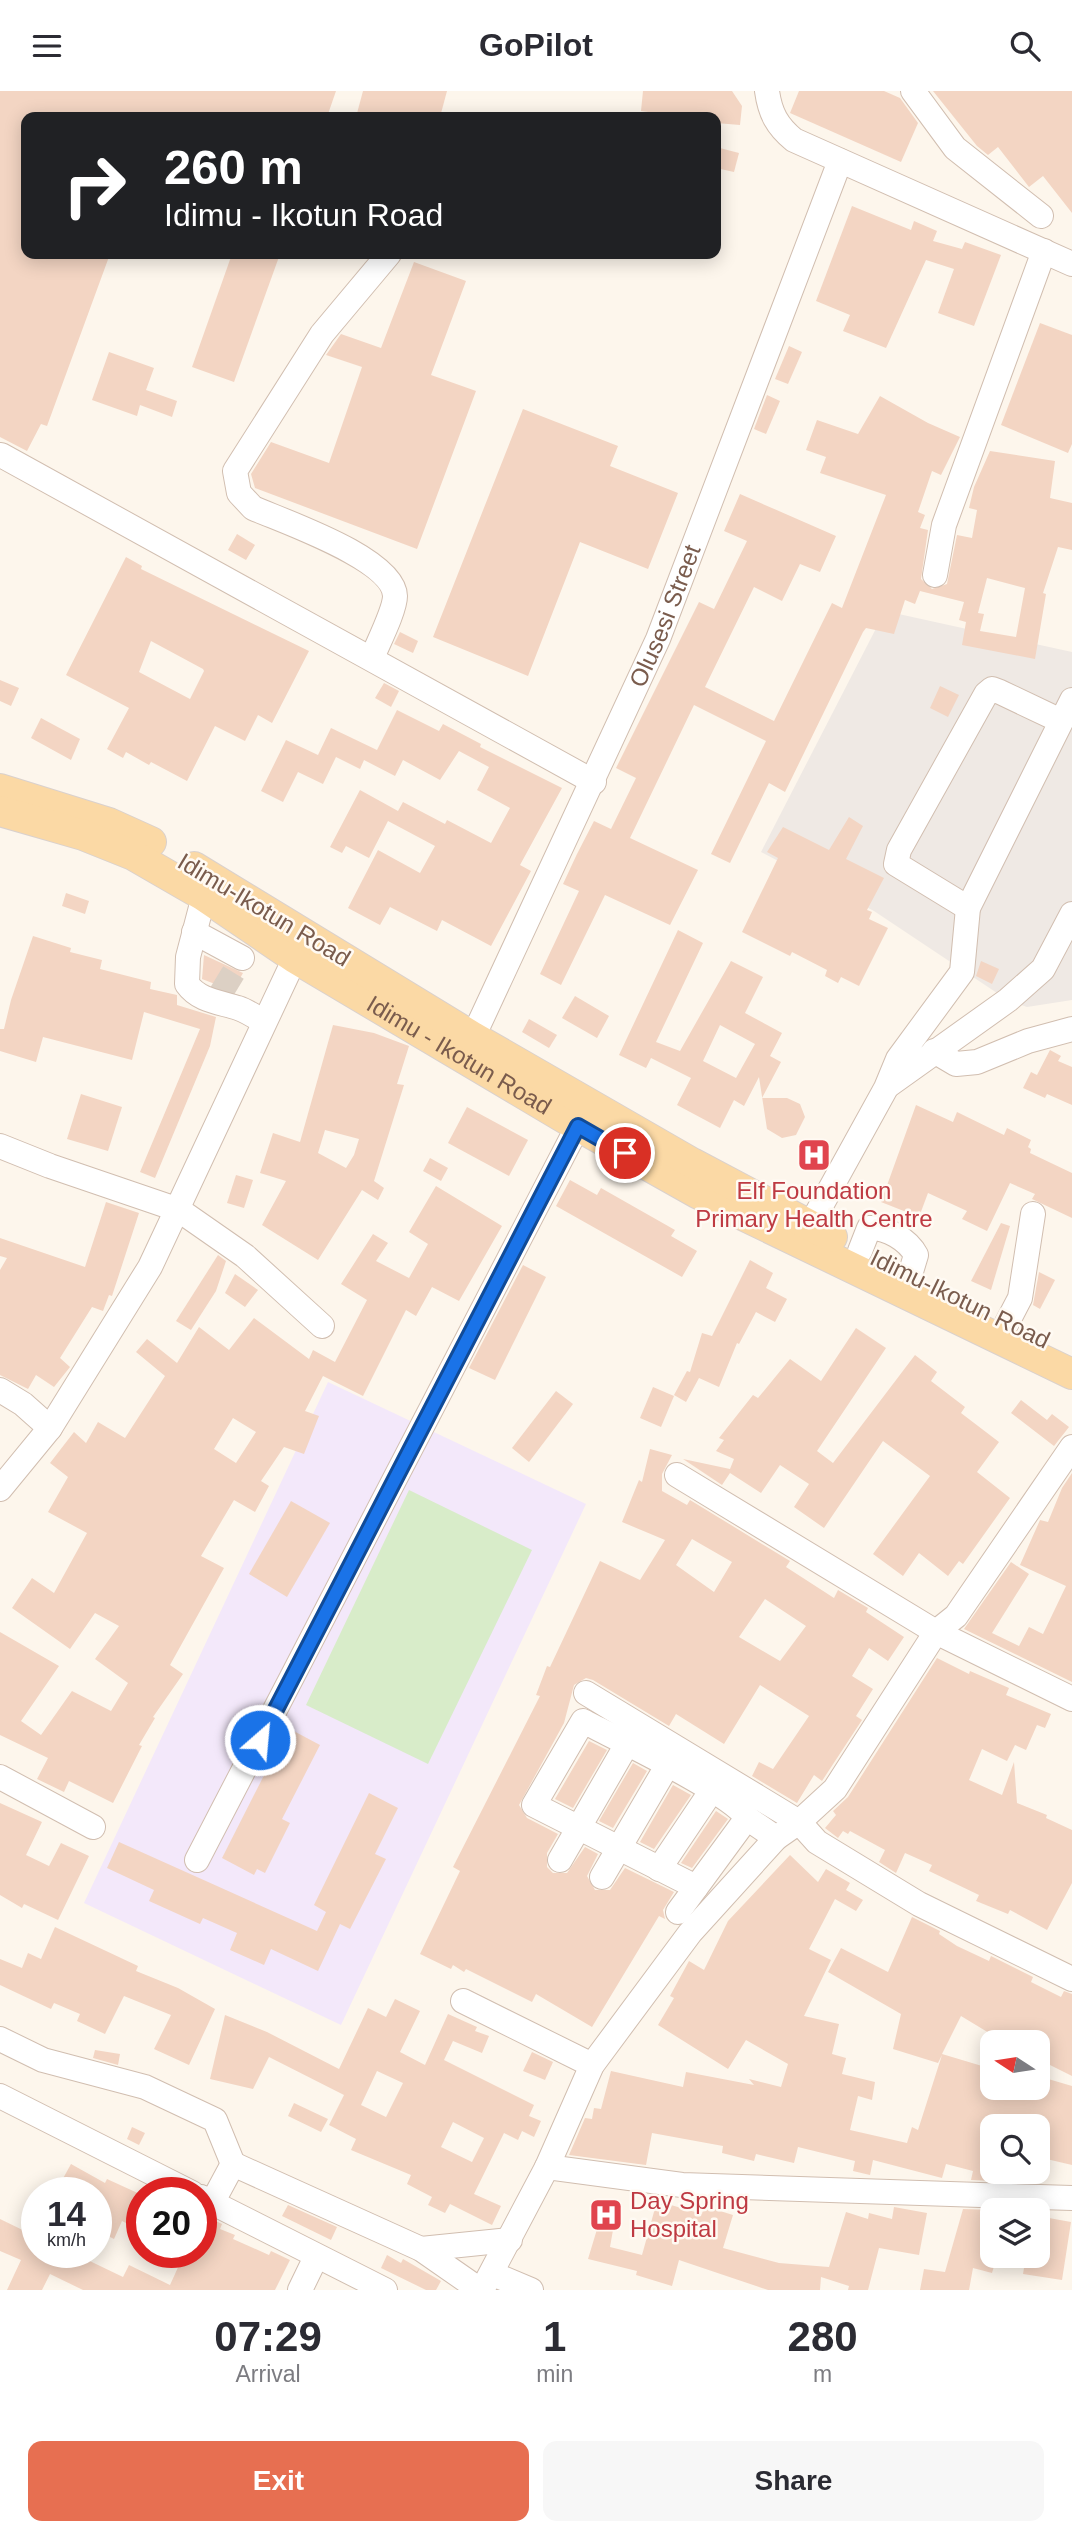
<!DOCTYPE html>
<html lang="en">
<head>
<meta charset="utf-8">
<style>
	:root { --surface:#fff; --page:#f7f7f7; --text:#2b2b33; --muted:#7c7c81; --accent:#e76f51 }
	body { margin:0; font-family:Arial,sans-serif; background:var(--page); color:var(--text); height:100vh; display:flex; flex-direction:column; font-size:26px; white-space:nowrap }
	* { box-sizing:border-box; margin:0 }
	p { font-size:23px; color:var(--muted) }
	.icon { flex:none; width:38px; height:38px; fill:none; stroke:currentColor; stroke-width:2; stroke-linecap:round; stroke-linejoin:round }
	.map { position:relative; height:2199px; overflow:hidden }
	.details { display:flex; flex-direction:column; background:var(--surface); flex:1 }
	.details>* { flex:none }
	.banner { position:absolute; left:21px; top:21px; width:700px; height:147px; border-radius:14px; box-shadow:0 4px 18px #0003; background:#202124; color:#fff; overflow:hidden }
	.needle { width:46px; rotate:282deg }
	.fabs { position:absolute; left:980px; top:1939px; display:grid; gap:14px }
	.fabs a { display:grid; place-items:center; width:70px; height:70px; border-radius:14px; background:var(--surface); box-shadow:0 4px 18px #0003; font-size:35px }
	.speed { position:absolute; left:21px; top:2086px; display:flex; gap:14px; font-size:35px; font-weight:700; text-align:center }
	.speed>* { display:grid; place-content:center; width:91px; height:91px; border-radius:50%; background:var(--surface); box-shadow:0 4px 18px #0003; line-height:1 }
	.speed small { font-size:18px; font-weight:400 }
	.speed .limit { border:10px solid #d22; background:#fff; color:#111 }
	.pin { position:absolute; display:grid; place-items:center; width:60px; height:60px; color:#fff; margin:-30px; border:4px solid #fff; border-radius:50%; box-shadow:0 2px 7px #0007 }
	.me { position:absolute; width:77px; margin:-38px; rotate:27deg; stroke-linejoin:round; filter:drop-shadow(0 0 5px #0008) }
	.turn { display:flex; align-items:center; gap:24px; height:147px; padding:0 28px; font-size:32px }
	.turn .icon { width:91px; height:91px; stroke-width:2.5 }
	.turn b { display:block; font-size:49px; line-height:60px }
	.eta { display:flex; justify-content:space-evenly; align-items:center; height:119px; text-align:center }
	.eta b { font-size:42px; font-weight:600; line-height:49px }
	.button { display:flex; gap:14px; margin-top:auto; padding:14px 28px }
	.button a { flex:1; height:80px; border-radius:14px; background:var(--accent); color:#fff; font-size:28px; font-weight:600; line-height:80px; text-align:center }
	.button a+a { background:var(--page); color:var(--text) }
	header { display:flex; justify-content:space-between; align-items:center; height:91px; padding:0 28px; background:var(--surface); font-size:32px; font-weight:600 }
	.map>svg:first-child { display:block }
</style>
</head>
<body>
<header><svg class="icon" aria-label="menu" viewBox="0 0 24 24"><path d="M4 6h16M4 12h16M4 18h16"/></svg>GoPilot<svg class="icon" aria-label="search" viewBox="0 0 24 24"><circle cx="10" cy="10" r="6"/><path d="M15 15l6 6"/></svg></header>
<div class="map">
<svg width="1072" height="2199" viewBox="0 0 1072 2199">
	<rect width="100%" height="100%" fill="#fdf6ec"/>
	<polygon fill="#efe9e4" points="885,520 1072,561 1072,909 1027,916 1009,910 874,820 761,761"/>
	<polygon fill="#f3e8fa" points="328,1291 586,1413 341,1934 84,1812"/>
	<polygon fill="#d8ecc9" points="409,1399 532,1459 428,1673 306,1614"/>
	<g fill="#f3d5c3" fill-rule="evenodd">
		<polygon points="0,0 336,0 327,26 26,26 26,163 110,163 47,335 41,333 27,360 0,346"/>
		<polygon points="363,0 447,0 440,26 356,26"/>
		<polygon points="643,0 732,0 742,15 740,34 716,32 716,26 685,26 641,20"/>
		<polygon points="799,0 884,0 900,7 918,32 901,71 790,22"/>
		<polygon points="933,0 1072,0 1072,122 1043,85 1029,96 998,56 988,64 977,55"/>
		<polygon points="716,56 739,62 734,81 716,77"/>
		<polygon points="852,115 911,139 914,130 937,140 933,150 962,158 965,151 1001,164 974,235 938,222 954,178 926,169 886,257 843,240 850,224 816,210"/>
		<polygon points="232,163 280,163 234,291 192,276"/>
		<polygon points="414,171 466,190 431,284 476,300 417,458 255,397 251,383 271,351 329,372 362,276 326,264 341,243 381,257"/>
		<polygon points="1040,232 1072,244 1072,353 1068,362 1001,334"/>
		<polygon points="789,255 802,261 788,293 775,288"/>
		<polygon points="109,261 154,277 146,299 177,310 172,326 140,314 137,325 92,309"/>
		<polygon points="767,304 780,310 766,343 754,338"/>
		<path d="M880,305L928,332L960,346L941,384L932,380L918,421L925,424L920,437L928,439L921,488L932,498L947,493L957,444L972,447L977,419L969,417L974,396L990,360L1055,370L1050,407L1072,412V459L1058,456L1043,502L1046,503L1035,568L962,554L966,531L959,529L964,511L920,500L915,513L905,509L894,543L866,537L863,541L785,701L769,692L730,772L711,763L766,650L694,614L630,747L698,779L670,834L605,804L561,894L540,883L579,800L563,793L577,763L594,730L611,738L636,687L616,677L699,511L714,518L747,450L724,440L740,403L836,445L820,481L800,473L782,510L754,496L705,596L774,630L832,512L842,517L886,404L820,382L826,366L806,359L817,329L858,343ZM987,487L1025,497L1016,546L980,540L984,523L978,522Z"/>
		<polygon points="523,318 618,355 610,375 678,402 648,478 580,451 528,585 433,546"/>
		<polygon points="237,443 255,454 246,469 228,459"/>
		<path d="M126,466L142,475L141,478L309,560L272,632L258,624L245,650L215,635L187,690L151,671L149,674L126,661L123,667L107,658L129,617L66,584ZM151,550L203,578L204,580L190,608L139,581Z"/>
		<polygon points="400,541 418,550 413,562 394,553"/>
		<polygon points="0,589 19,597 11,615 0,610"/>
		<polygon points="384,592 399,600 391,616 375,607"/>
		<polygon points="940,595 959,604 948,626 930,617"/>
		<polygon points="397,619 439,640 443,633 481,653 480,656 562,697 520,774 531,780 491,855 442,829 437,840 390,816 380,834 348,817 378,759 420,782 435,755 388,730 369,767 346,755 342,762 330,756 360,699 398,720 403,711 445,733 447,729 491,752 510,717 477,699 489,676 459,660 440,689 403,669 395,685 364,669 360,678 336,666 323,693 298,681 283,711 261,700 286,649 318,664 331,637 377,659"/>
		<polygon points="41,627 80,648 71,669 31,647"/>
		<polygon points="849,726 863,735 846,768 884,787 867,819 872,821 869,828 888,837 859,895 841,886 838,892 825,885 827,879 792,861 790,865 742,841 778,767 767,761 783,736 829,759"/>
		<polygon points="66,802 89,810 85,823 62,815"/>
		<path d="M678,839L703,852L656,951L680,960L731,870L763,886L745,922L782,942L770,965L781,971L762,1007H787L800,1013L805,1026L796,1044L782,1047L767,1038L759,986L744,1015L734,1009L720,1037L677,1014L691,987L651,967L646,977L619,964ZM720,934L755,953L736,987L703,970Z"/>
		<polygon points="33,845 71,857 70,861 102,869 100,878 151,891 150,898 177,904 177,914 216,926 210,955 155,1087 140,1081 200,938 144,921 132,969 43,946 36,971 0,960 0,938 4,938 11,909"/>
		<polygon points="204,864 243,882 233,900 202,888"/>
		<polygon points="981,870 999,878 992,893 976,885"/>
		<polygon points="575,905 609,925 597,947 562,927"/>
		<polygon points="529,928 557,944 549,957 522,941"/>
		<path d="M333,934L374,942L409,955L397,993L404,994L374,1090L384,1097L378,1109L362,1099L318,1169L262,1134L286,1090L260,1082L273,1042L300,1051ZM325,1039L359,1048L354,1064L346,1077L318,1062Z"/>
		<polygon points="1050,959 1061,965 1058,970 1072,976 1072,1014 1047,1003 1045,1007 1023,997 1031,981 1037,984"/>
		<polygon points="81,1003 122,1016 108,1060 67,1048"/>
		<polygon points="916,1014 953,1031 957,1021 1004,1044 1007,1037 1031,1049 1028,1056 1031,1058 1030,1062 1072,1082 1072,1127 1032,1108 1035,1103 1010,1092 987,1140 962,1128 967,1120 928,1102 919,1126 881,1111"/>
		<polygon points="467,1016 528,1049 509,1085 448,1052"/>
		<polygon points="430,1067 448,1077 441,1090 423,1080"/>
		<polygon points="236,1084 253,1089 244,1117 227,1112"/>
		<polygon points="570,1089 597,1104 601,1097 675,1139 671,1145 697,1160 682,1186 556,1115"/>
		<path d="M436,1095L502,1135L459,1210L432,1196L416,1225L406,1219L363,1305L323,1285L305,1320L319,1325L304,1363L284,1356L261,1390L269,1395L255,1421L234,1409L201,1465L224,1477L170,1574L183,1583L153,1626L155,1627L139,1654L142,1655L113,1712L69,1690L64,1701L37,1688L48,1667L0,1644V1541L59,1575L21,1630L41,1644L72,1600L111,1620L128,1592L95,1568L119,1535L95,1522L70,1558L12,1517L32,1487L54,1502L87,1442L48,1421L68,1386L50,1372L74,1341L86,1352L98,1331L125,1347L165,1285L136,1261L147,1248L177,1272L199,1236L229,1259L254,1227L309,1268L313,1259L335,1271L367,1209L341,1193L373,1143L388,1152L376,1170L409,1187L428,1153L409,1141ZM233,1327L256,1341L236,1372L214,1358Z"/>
		<polygon points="106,1111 139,1122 112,1205 109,1204 103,1220 92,1216 60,1267 70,1276 54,1296 36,1284 28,1298 0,1284 0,1179 7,1167 0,1165 0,1147 85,1176"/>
		<polygon points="1001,1132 1010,1135 991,1199 971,1190"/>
		<polygon points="218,1164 226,1170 216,1200 191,1239 176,1230"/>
		<polygon points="750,1169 773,1182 766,1197 787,1208 775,1231 756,1221 739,1253 737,1252 719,1296 699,1287 686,1311 674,1304 687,1280 690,1281 702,1242 712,1245"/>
		<polygon points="523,1174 546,1186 495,1289 469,1277"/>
		<polygon points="1039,1181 1055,1189 1040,1218 1033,1214"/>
		<polygon points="235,1183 258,1199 245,1216 225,1202"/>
		<polygon points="856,1237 886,1257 817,1360 833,1372 915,1264 937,1281 931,1290 965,1316 961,1322 999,1351 977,1381 1010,1407 963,1473 959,1470 948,1485 919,1462 903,1485 873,1463 930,1385 883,1350 824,1437 794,1416 809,1393 780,1374 761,1402 730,1382 722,1394 683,1368 730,1378 734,1368 716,1360 724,1349 719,1347 753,1304 758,1307 790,1268 821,1290"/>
		<polygon points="653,1296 674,1305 661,1336 640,1327"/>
		<polygon points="556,1300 573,1313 529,1371 512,1357"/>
		<polygon points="1021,1309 1047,1329 1052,1323 1069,1336 1054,1355 1011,1322"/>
		<path d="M650,1358L672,1364L662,1383V1400L687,1414L690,1409L790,1470L786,1476L834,1507L838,1499L868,1517L866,1521L904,1546L888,1570L869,1557L852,1585L873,1598L856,1625L862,1629L822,1690L814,1684L797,1712L752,1685L759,1671L773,1678L809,1625L760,1594L724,1653L676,1623L669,1635L593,1589L586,1587L574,1594L564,1632L519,1714L527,1727L558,1743L547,1762V1776L553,1782H567L585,1756L598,1763L587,1785L595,1799H610L625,1777L674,1801L663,1819L665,1828L659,1825L592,1936L536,1903L532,1911L466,1878L464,1881L453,1874L451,1878L420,1863L460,1780L453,1776L540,1605L536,1604L547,1575L550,1576L600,1470L640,1489L665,1449L622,1431L639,1389L642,1391ZM692,1448L732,1471L714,1501L676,1474ZM765,1508L806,1535L780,1570L739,1546Z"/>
		<polygon points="1072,1382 1072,1591 964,1538 1011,1471 1029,1483 992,1542 1019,1555 1029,1536 1043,1543 1066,1495 1020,1474 1040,1429 1048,1431 1062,1397"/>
		<polygon points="291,1410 330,1432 287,1506 249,1483"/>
		<polygon points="937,1567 969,1583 970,1580 1009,1597 1006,1604 1051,1623 1045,1637 1037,1634 1026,1659 1015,1654 1007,1670 982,1658 969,1689 1002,1704 1014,1671 1017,1712 1047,1724 1046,1727 1072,1739 1072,1792 1047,1839 1010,1819 1008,1823 976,1810 979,1804 929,1780 932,1774 905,1762 896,1782 879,1771 885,1759 850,1740 848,1743 843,1740 838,1747 825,1737 836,1724 833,1720 848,1706"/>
		<polygon points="288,1637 320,1654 282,1728 290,1732 265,1782 257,1778 254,1784 222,1767"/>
		<polygon points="589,1650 607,1659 573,1717 555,1708"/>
		<polygon points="633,1672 647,1680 613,1737 599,1730"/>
		<polygon points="673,1694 691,1704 654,1758 640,1751"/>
		<polygon points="369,1702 398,1717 375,1763 386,1768 350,1838 340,1833 318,1880 271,1858 264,1874 230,1859 237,1842 203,1827 200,1833 149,1810 154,1799 107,1777 119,1751 317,1840 326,1821 314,1814"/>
		<polygon points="0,1712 42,1731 26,1764 49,1775 61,1752 89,1765 58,1829 24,1813 22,1817 0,1804"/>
		<polygon points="716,1720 728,1728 692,1777 681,1772"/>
		<polygon points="790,1764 818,1791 826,1778 850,1792 846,1799 863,1809 856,1820 835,1808 809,1858 831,1869 804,1925 839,1933 832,1963 846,1967 842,1983 875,1991 872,2009 858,2005 850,2039 907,2052 912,2036 918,2039 942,1964 938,1972 893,1958 901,1923 828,1881 841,1857 888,1881 912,1826 940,1840 939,1843 957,1855 989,1870 991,1865 1033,1886 1031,1891 1061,1906 1064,1900 1072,1903 1072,1985 1038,1968 1038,1951 1004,1951 961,1925 942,1963 992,1978 992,1997 1038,1997 1038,1985 1072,1995 1072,2074 1038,2066 1037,2023 1033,2035 992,2035 992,2081 997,2081 994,2090 971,2089 973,2080 946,2073 942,2087 873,2069 870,2084 853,2080 855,2070 798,2056 794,2072 756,2063 754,2070 722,2062 723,2055 652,2042 646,2074 569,2064 585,2027 592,2028 594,2017 601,2018 611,1980 683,1996 686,1981 754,1994 749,1988 781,1996 788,1973 746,1949 728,1978 658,1934 674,1907 670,1905 689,1870 704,1879 728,1830"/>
		<polygon points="55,1836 138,1875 136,1880 178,1897 215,1918 189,1974 154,1958 171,1924 124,1905 105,1943 77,1930 80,1923 54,1912 51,1918 0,1894 0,1868 22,1877 28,1862 41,1868"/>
		<path d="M395,1908L420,1920L400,1961L425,1974L448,1923L477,1936L475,1940L489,1945L482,1962L453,1950L444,1969L534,2014L529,2025L541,2030L534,2046L522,2040L518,2049L504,2042L474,2103L501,2115L492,2134L450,2113L445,2122L428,2114L432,2106L407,2093L411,2084L351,2059L356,2048L329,2034L344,2004L269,1966L253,1998L210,1988L225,1924L267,1941L339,1978L368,1917L386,1926ZM377,1980L403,1992L386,2026L361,2014ZM453,2031L484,2047L472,2071L441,2056Z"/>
		<polygon points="95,1959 120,1963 118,1974 93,1967"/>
		<polygon points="532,1961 553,1971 545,1989 523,1980"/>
		<polygon points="294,2012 328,2028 321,2041 288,2025"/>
		<polygon points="132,2036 145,2042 139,2054 127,2048"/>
		<polygon points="71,2073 105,2092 107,2088 142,2104 142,2140 122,2130 114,2148 96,2139 96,2102 55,2102"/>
		<polygon points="657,2110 702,2123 704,2115 733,2124 723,2157 779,2172 829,2176 846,2121 868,2128 869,2122 892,2128 894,2116 927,2122 919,2164 879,2157 868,2199 848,2199 849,2195 821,2186 820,2199 768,2199 679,2169 672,2195 636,2184 637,2180 588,2168 598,2135 613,2139 610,2156 642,2164"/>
		<polygon points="288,2114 337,2136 331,2149 282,2125"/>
		<polygon points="963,2118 992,2119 992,2165 997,2165 992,2182 973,2177 969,2199 920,2199 924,2178 945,2181"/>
		<polygon points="201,2123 222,2133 220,2138 235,2144 233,2148 269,2164 271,2160 290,2169 275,2199 83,2199 50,2183 42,2199 7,2199 21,2169 0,2160 0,2128 37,2146 37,2161 71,2161 123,2186 129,2174 170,2194 185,2161 201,2161"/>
		<polygon points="1038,2125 1071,2131 1062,2189 1023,2183 1026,2165 1038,2165"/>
		<polygon points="387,2164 401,2172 403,2168 441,2190 436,2199 426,2199 381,2177"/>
	</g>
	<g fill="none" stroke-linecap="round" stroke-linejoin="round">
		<polyline stroke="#dcd0c4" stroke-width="24" stroke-dasharray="24 12" stroke-linecap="butt" points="221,902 238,874"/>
		<defs>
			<g id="minor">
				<path d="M767,0C770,22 777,35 794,49L1072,173"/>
				<polyline points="913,0 955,57 1041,125"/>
				<polyline points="1,364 594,691"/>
				<polyline points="935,484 944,434 1044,160"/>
				<path d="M372,567C378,552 395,519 395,505C394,468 285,431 253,417L239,402L235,380L322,243L389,163"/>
				<path d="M204,805L188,866L187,893C199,910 220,911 238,917C247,920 256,926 264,931"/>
				<polyline points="968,817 896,773 899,759 986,603 992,598 1000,601 1061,630"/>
				<polyline points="194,841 242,867"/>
				<polyline points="934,960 956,973 977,971 1028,950 1072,938"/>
				<path id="s1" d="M463,961L473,946L658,548L840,70"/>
				<polyline points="889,994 1008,909 1043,878 1072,823"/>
				<polyline points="0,1055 50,1075 179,1119 245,1165 322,1235"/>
				<polyline points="801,1151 886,997 898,968 962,881 968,817 1072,609"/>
				<path d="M860,1160L869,1137C887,1136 908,1149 916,1164L910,1184"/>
				<polyline points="1007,1232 1020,1207 1033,1123"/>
				<polyline points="0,1299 23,1313 50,1337"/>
				<polyline points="677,1384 936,1541 1072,1608"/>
				<polyline points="0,1398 50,1337 150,1176 295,867"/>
				<polyline points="586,1602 799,1731 817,1751 919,1813 1072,1888"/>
				<polyline points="0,1686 93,1736"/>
				<polyline points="197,1769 578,1035"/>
				<polyline points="560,1769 627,1653"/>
				<polyline points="659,1778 712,1699"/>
				<polyline points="602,1786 667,1675"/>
				<path d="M696,1796L534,1714L583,1630C615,1647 732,1702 747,1727"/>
				<polyline points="678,1821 747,1727 776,1747"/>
				<polyline points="463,1910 592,1974"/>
				<polyline points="0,1948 43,1969 145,1996 215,2029 233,2073"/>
				<polyline points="0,2005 192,2102"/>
				<polyline points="547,2076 682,2094 1072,2107"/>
				<polyline points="201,2106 385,2199"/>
				<polyline points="212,2112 233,2073 421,2158 480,2199"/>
				<polyline points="421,2158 510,2149"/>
				<polyline points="493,2183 531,2199"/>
				<polyline points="300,2199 316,2166"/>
				<polyline points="482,2199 547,2076 592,1974 690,1842 776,1747 799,1731 835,1698 936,1541 956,1525 1072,1356"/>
			</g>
			<g id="major">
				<polyline points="0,698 109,732 151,751"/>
				<path id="s2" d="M0,720L83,744L133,764L204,805L295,867L578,1035L697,1102L1072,1283"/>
				<polyline points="194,776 473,946 692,1072 832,1146"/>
			</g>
		</defs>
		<use href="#minor" stroke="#d1beb0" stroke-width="26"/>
		<use href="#major" stroke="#dad1cd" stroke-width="32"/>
		<use href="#minor" stroke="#fff" stroke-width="24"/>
		<use href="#major" stroke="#fbd9a5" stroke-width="30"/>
	</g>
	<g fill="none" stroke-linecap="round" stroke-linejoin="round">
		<defs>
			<polyline id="route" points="260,1649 578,1035 625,1062"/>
		</defs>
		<use href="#route" stroke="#114b97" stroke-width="18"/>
		<use href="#route" stroke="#1a73e8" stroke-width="12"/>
	</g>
	<defs>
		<symbol id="hospital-square" viewBox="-11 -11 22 22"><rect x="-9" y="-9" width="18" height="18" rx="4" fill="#e0444e" stroke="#fffaf3"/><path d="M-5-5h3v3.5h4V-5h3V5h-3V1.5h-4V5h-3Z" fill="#fff"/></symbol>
	</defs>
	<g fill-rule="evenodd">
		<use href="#hospital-square" x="795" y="1045" width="38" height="38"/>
		<use href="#hospital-square" x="587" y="2105" width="38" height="38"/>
	</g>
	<g text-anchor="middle" stroke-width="5" stroke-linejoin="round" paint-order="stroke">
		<g font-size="24" fill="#7a5c4d" stroke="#fffaf3">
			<text dy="8" stroke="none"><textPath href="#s1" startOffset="481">Olusesi Street</textPath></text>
			<text transform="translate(264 819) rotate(31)" y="8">Idimu-Ikotun Road</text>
			<text dy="8" stroke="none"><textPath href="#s2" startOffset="523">Idimu - Ikotun Road</textPath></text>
			<text transform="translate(960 1208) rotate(26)" y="8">Idimu-Ikotun Road</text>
		</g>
		<g font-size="24" fill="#be3a42" stroke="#fffaf3">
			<text x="814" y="1108">Elf Foundation<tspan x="814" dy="28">Primary Health Centre</tspan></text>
			<text x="630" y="2118" text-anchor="start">Day Spring<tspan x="630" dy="28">Hospital</tspan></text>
		</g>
	</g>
</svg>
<div class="fabs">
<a><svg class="needle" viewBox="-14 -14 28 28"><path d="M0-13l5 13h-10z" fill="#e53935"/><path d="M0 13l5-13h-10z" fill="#7c7c81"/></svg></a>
<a><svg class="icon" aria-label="search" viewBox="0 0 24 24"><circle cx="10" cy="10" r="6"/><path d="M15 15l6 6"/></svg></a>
<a><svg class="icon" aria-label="layers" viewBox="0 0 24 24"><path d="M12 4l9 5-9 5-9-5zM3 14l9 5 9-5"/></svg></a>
</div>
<div class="speed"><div>14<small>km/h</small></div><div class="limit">20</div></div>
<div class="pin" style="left:625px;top:1062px;background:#d93025"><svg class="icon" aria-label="arrive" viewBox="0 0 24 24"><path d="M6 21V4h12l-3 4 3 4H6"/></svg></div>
<svg class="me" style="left:260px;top:1649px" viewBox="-20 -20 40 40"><circle r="17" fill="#1a73e8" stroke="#fff" stroke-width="3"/><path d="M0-11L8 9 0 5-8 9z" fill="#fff"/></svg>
<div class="banner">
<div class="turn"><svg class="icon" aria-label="right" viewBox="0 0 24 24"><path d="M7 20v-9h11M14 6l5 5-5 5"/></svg><div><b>260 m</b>Idimu - Ikotun Road</div></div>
</div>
</div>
<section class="details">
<div class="eta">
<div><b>07:29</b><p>Arrival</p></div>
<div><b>1</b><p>min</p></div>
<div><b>280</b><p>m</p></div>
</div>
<div class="button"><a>Exit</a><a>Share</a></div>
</section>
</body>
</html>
